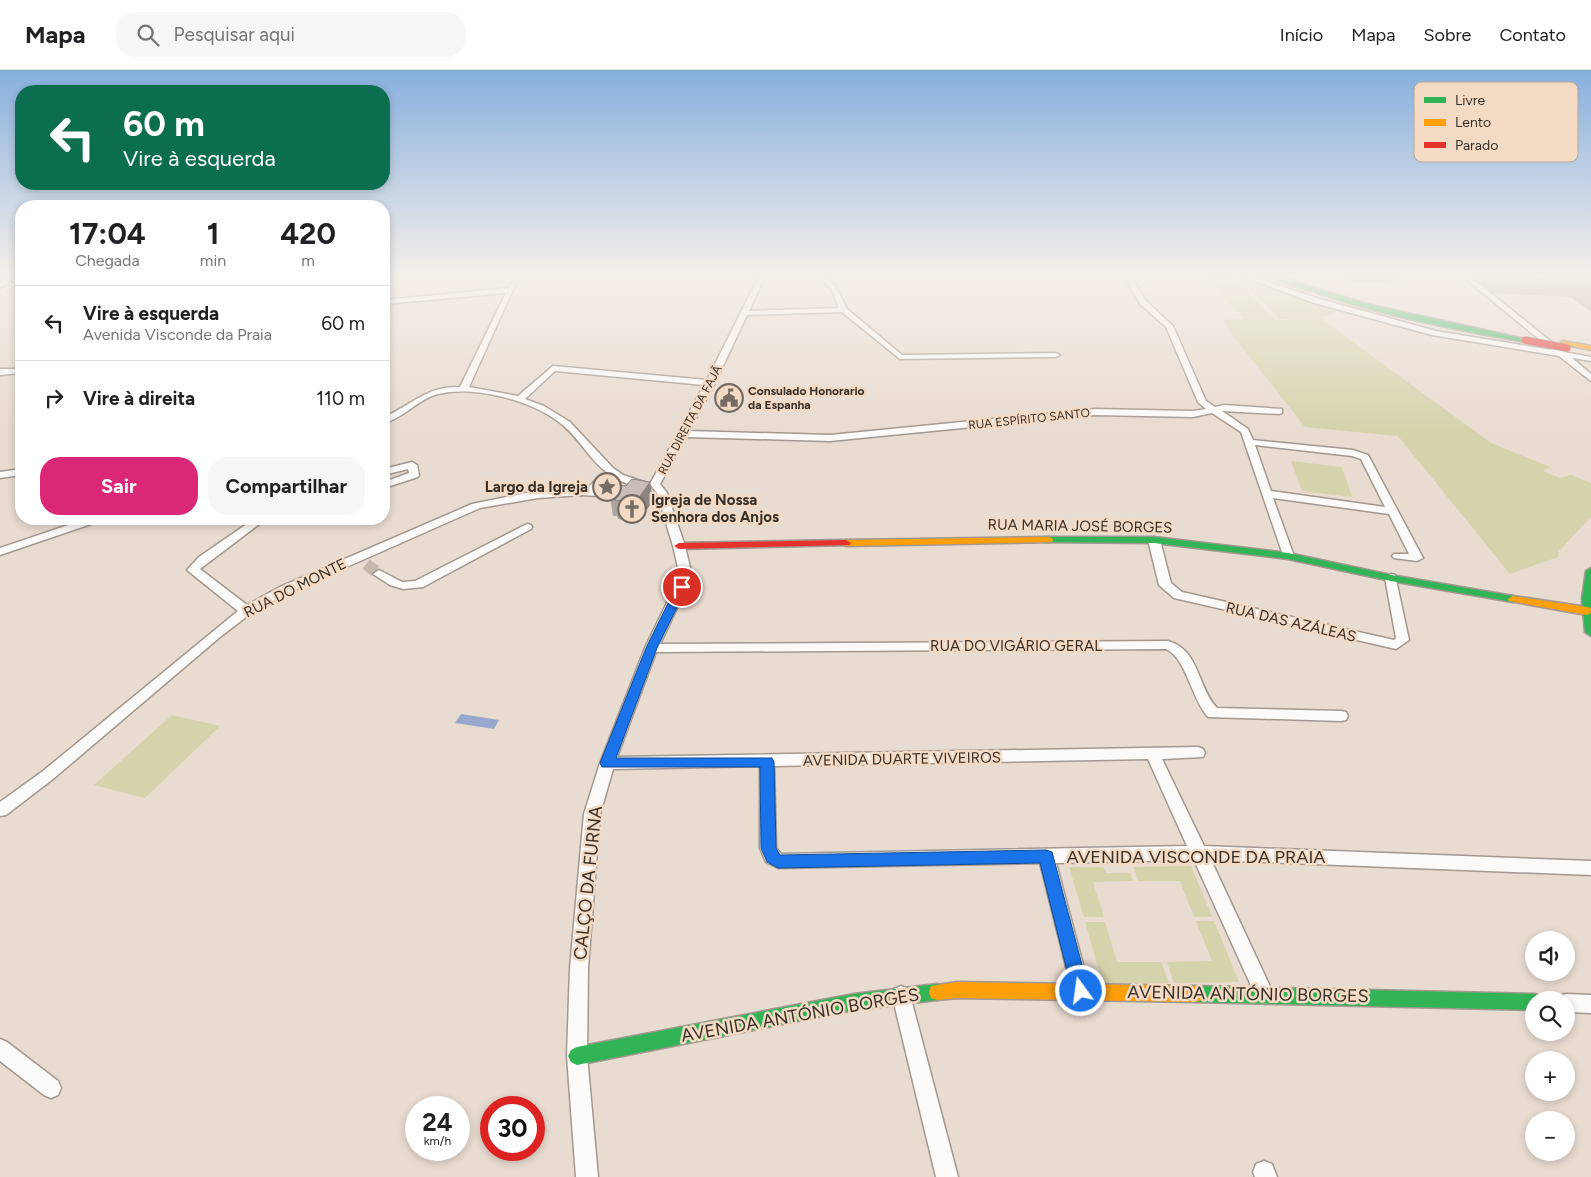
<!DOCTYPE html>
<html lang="pt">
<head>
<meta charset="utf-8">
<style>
	:root { --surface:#fff; --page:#f6f6f6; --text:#202124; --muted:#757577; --line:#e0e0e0; --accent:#db2777 }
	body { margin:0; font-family:Figtree,sans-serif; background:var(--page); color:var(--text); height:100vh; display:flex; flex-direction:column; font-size:19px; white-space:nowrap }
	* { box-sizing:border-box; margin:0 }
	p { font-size:16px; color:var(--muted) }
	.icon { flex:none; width:28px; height:28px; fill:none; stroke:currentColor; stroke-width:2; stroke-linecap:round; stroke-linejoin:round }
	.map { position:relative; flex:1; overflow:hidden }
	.details { position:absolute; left:15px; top:130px; width:375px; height:325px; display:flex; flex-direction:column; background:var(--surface); border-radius:20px; box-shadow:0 2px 8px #0003 }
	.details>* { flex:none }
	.hud { position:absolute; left:15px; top:15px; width:375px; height:105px; border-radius:20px; box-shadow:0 2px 8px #0003; background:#0b6e4f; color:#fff; overflow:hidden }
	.controls { position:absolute; left:1525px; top:861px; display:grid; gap:10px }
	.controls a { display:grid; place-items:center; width:50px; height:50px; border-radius:50%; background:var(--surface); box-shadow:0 2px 8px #0003; font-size:25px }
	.speed { position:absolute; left:405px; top:1026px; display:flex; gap:10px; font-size:25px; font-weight:700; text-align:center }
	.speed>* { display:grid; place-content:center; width:65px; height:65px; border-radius:50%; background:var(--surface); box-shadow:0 2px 8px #0003; line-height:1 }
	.speed small { font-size:12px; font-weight:400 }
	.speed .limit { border:8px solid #d22; background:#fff; color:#111 }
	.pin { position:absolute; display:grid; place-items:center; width:42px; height:42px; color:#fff; margin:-21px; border:2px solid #fff; border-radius:50%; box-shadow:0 1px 5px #0007 }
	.me { position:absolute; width:55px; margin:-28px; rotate:346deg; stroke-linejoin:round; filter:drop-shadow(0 0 4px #0008) }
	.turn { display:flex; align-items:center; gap:18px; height:105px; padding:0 25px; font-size:22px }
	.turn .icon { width:65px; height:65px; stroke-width:2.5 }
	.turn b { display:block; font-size:35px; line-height:42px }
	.eta { display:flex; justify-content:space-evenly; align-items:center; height:85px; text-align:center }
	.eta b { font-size:30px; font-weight:700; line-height:35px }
	.cta { display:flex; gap:10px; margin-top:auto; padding:10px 25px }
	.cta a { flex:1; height:58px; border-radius:20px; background:var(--accent); color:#fff; font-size:20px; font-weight:700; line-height:58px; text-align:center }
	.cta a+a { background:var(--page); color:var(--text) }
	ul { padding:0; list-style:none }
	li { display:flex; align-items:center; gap:15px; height:75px; padding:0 25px; border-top:1px solid var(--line) }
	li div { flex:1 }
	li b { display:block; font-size:19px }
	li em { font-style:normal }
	header { display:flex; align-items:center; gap:30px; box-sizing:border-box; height:70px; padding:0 25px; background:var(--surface); border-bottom:1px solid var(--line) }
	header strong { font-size:24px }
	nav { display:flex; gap:28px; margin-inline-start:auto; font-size:18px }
	.search { width:350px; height:45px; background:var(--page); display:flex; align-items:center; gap:12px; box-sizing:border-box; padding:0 18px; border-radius:20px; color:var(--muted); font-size:19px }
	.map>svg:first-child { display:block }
</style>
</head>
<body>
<header>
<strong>Mapa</strong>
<div class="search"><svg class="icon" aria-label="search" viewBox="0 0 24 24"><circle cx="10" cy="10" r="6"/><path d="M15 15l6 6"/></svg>Pesquisar aqui</div>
<nav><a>Início</a><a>Mapa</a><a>Sobre</a><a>Contato</a></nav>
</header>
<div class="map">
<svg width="1591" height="1107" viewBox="0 0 1591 1107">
	<rect width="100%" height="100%" fill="#e8dbd0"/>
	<g fill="#d4d3ab">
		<polygon points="1203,205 1231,205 1277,251 1294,249 1279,249 1235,205 1340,240 1320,248 1491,373 1550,397 1543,401 1560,408 1571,405 1591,413 1591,447 1559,481 1558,487 1510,504 1398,366 1305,357 1234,267 1223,250 1244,249"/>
		<polygon points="1291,391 1342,397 1352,427 1302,421"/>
		<polygon points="172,645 220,656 145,728 94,715"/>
		<polygon points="1191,796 1212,847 1194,847 1180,811 1138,811 1133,797"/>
		<polygon points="1069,797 1103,797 1106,803 1130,803 1133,811 1093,812 1104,847 1084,847"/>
		<polygon points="1196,851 1214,851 1239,912 1174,913 1167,892 1212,891"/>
		<polygon points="1085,852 1105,852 1117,892 1161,892 1169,913 1103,914"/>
	</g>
	<polygon fill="#97a9cf" points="461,644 499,650 494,659 455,653"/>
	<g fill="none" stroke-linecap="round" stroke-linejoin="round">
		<polyline stroke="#c5b9ae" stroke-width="12" stroke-dasharray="12 6" stroke-linecap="butt" points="366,494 379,504"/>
		<defs>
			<g id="street">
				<polygon points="12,205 19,205 0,218 0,213"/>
				<path d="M763,205H770L763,211L749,241L839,238L831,218L815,205H822L836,216L847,239L902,285L1056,283L1060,285L1056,287L900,289L842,242L747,245L715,313L689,361L830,365L1095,339L1193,341L1206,339L1198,332L1166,257L1140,234L1124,205H1130L1146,231L1173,256L1206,331L1215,337L1224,335L1282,339V343L1279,344L1222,341L1248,359L1253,370L1353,380L1368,385L1423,488L1417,491L1394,488L1392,486L1394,484H1409L1389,444L1273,428L1294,486L1292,488H1284L1241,362L1212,343L1193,347L1095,345L830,371L686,367L660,414L667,423L685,476L692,506L660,574L1168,571C1200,580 1197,617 1217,638L1341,641L1346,642L1348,646L1346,650L1341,651L1208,647C1191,628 1187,589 1166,579L656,582L617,687L1198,677L1203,679L1205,683L1203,687L1162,689L1204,776L1591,791V805L1211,790L1274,925L1272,931L1265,934L1258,931L1194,790L1056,793L1090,921L1088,927L1081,930L1074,927L1072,921L1040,793L778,798L766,792L760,778V696L613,699L600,744L588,898L587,986L598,1107H576L567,986L570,898L584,744L600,693L645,578L680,506L673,476L657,423L650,414L645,417L628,414L616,409L597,420L613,421L626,419L631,422L630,424L613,427L582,425L538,428L480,438L288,523L250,544L220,567L53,709L6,745L0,746V732L43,701L238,541L187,500L199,487L254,449H266L200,499L247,535L280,517L472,434L526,423L586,419L595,411L609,404C591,392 581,371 565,357C536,331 475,315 438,324C418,329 404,348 384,353V347C412,335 426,316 460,317L506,223L384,234V230L509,218L512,213H516L469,317L518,326L553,296L707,310L757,210ZM555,301L704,315L650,414L623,405L613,398L570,352L544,336L525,329ZM1255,375L1352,386L1361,389L1385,437L1271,421ZM1148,689L1187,776L781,784L776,778L774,696Z"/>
				<polygon points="1239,205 1248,205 1320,229 1436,261 1552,280 1461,205 1468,205 1564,282 1591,287 1591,291 1572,288 1591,304 1591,311 1559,286 1432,265 1314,233"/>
				<polygon points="0,299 21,299 21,303 0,305"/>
				<polygon points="412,392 417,395 419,405 418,407 384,418 384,412 409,403 408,399 384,405 384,399"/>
				<polygon points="21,399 21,405 0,408 0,402"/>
				<polygon points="86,449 101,449 100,451 0,485 0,478"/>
				<polygon points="527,454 531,455 532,457 531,459 423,517 403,519 390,515 373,504 379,500 402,512 415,511"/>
				<polygon points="1154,467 1160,470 1171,513 1182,522 1394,570 1396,568 1385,508 1391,504 1395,505 1409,570 1396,579 1174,528 1159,515 1148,470"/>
				<polygon points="901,916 908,919 910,925 958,1107 936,1107 892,925 894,919"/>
				<polygon points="1566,924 1591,925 1591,943 1566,942 1566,930 1558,930 1559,926"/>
				<polygon points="0,969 7,972 58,1011 61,1018 58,1025 51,1028 44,1025 0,991"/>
				<polygon points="1264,1091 1272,1094 1277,1107 1255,1107 1253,1102 1256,1094"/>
			</g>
			<g id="fast">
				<path d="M1267,205H1275L1367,234L1529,270L1525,272C1455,260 1385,246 1317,223C1301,218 1280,214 1267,205Z"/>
				<polygon points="1048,467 1154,467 1288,483 1391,505 1513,526 1518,529 1513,532 1391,511 1288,489 1154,473 1044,472 1043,470 1044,468"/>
				<polygon points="1591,498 1591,566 1585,562 1582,529 1586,501"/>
				<polygon points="937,914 943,916 945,922 943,928 937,930 854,940 577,995 571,992 568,986 571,980 577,977 854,924"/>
				<polygon points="1196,916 1534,924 1540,926 1542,930 1534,930 1534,940 1196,932 1190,930 1188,924 1190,918"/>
			</g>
			<g id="slow">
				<polygon points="1563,271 1591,276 1591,280 1561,274 1561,272"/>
				<polygon points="1048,467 1052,468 1053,470 1052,472 846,476 841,473 846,470"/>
				<polygon points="1513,526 1587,537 1591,538 1591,543 1587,545 1509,531 1508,529"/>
				<polygon points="957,912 1196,916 1202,918 1204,924 1202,930 1196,932 957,928 937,930 931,928 929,922 931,916"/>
			</g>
			<polygon id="jam" points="846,470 851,473 850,475 679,479 674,476 679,473"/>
		</defs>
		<use href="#street" stroke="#a29890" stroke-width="3"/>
		<use href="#fast" stroke="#a29890" stroke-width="3"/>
		<use href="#slow" stroke="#a29890" stroke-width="3"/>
		<use href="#jam" stroke="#a29890" stroke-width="3"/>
		<use href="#street" fill="#fcfaf8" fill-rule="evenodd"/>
		<use href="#fast" fill="#30b455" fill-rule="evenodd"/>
		<use href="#slow" fill="#ff9f0a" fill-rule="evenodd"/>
		<use href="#jam" fill="#e5322d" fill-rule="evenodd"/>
		<defs>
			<polyline id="jam-bridge" points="1525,270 1567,278"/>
		</defs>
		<use href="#jam-bridge" stroke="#969c93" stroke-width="8" stroke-linecap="butt"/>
		<use href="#jam-bridge" stroke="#e5322d" stroke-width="7"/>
	</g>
	<g fill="#ada39f">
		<polygon points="1341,205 1396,205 1392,213 1348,212"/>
		<polygon points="1472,205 1591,205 1591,242 1571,227 1493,223"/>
		<polygon points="650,412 653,431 638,452 618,449 617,446 613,446 610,426 626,416"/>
	</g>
	<polygon fill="#8d8482" points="650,412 653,431 638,452 635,433"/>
	<g fill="#c9bdb9" stroke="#8d8482">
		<polygon points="1497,205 1591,205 1591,220 1580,212 1501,208"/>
		<polygon points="632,409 650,412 635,433 615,430 616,427 610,426 619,415 626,416"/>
	</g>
	<linearGradient id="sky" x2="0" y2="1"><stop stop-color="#87b0de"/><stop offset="0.57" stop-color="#f5efea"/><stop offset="1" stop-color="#f5efea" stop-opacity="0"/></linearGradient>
	<rect width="1591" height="360" fill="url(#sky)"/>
	<polygon fill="#1a73e8" stroke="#114b97" points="682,514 687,517 657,578 616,688 772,688 774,692 776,778 780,785 1046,780 1052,782 1089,921 1087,926 1081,929 1075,926 1072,921 1040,793 778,798 767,792 761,778 760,697 602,697 600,693 646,578 676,517"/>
	<defs>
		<symbol id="civic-ring" viewBox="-11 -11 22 22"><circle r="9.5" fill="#f3dac5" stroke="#766b62" stroke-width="1.5"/><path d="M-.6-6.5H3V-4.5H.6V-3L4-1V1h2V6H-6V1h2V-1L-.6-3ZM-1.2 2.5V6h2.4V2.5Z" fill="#766b62"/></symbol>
		<symbol id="sight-ring" viewBox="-11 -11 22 22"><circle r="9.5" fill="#f3dac5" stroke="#766b62" stroke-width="1.5"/><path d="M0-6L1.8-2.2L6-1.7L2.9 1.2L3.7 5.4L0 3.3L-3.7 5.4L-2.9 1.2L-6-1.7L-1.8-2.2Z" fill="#766b62"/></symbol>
		<symbol id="church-ring" viewBox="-11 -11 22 22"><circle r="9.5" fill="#f3dac5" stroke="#766b62" stroke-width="1.5"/><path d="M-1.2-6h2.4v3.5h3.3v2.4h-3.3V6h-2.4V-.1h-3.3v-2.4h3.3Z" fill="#766b62"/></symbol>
	</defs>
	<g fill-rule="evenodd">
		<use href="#civic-ring" x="713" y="312" width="32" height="32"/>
		<use href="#sight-ring" x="591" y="401" width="32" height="32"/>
		<use href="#church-ring" x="616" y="423" width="32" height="32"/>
	</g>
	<g text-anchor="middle" stroke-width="5" stroke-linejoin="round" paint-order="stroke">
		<g font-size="12" font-weight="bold" fill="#382f27" stroke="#f3dac5" text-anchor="start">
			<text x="748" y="325">Consulado Honorario<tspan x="748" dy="14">da Espanha</tspan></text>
		</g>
		<g font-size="12" fill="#382f27" stroke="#f3dac5">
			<text transform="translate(1029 349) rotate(-6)" y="4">RUA ESPÍRITO SANTO</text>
			<text transform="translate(690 350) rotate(-62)" y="4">RUA DIREITA DA FAJÃ</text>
		</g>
		<g font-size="15" font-weight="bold" fill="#382f27" stroke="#f3dac5" text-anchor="end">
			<text x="588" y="422">Largo da Igreja</text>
			<text x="651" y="435" text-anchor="start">Igreja de Nossa<tspan x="651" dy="17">Senhora dos Anjos</tspan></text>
		</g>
		<g font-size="15" fill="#382f27" stroke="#f3dac5">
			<text transform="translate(1080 456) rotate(1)" y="5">RUA MARIA JOSÉ BORGES</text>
			<text transform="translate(295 518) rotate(-27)" y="5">RUA DO MONTE</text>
			<text transform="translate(1291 552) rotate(13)" y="5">RUA DAS AZÁLEAS</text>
			<text x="1016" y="581">RUA DO VIGÁRIO GERAL</text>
			<text transform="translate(902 689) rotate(-1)" y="5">AVENIDA DUARTE VIVEIROS</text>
		</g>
		<g font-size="18" fill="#382f27" stroke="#f3dac5">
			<text x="1196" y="793">AVENIDA VISCONDE DA PRAIA</text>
			<text transform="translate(588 813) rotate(-84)" y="6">CALÇO DA FURNA</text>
			<text transform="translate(1248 924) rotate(1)" y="6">AVENIDA ANTÓNIO BORGES</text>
			<text transform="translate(800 945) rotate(-10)" y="6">AVENIDA ANTÓNIO BORGES</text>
		</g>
	</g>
	<rect x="1414" y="12" width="164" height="80" rx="8" fill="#f3dac5" stroke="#bba796" stroke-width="1"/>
	<rect x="1424" y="27" width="22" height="6" fill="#30b455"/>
	<rect x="1424" y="49" width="22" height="7" fill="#ff9f0a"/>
	<rect x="1424" y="72" width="22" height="6" fill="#e5322d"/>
	<g font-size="14" fill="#382f27">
		<text x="1455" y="35">Livre</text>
		<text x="1455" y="57">Lento</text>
		<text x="1455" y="80">Parado</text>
	</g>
</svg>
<div class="controls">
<a><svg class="icon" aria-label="sound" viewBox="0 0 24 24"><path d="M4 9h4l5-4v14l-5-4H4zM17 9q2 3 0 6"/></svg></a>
<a><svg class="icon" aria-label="search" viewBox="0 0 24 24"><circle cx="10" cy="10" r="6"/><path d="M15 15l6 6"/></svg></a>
<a>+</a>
<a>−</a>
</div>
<div class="speed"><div>24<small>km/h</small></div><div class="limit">30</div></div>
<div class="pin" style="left:682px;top:517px;background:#d93025"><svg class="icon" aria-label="arrive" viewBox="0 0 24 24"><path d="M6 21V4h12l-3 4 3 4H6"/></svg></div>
<svg class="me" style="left:1081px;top:921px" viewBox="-20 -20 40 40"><circle r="17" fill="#1a73e8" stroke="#fff" stroke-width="3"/><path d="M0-11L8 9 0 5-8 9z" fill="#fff"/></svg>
<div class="hud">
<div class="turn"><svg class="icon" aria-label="left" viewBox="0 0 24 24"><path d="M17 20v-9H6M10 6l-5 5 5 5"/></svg><div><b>60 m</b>Vire à esquerda</div></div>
</div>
<section class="details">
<div class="eta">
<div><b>17:04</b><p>Chegada</p></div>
<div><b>1</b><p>min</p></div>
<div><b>420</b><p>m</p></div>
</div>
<ul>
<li><svg class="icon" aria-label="left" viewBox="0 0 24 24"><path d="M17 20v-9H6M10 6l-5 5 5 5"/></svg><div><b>Vire à esquerda</b><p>Avenida Visconde da Praia</p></div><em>60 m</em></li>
<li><svg class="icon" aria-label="right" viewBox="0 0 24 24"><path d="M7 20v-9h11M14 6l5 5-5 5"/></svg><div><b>Vire à direita</b></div><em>110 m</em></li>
</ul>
<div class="cta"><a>Sair</a><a>Compartilhar</a></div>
</section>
</div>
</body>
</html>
